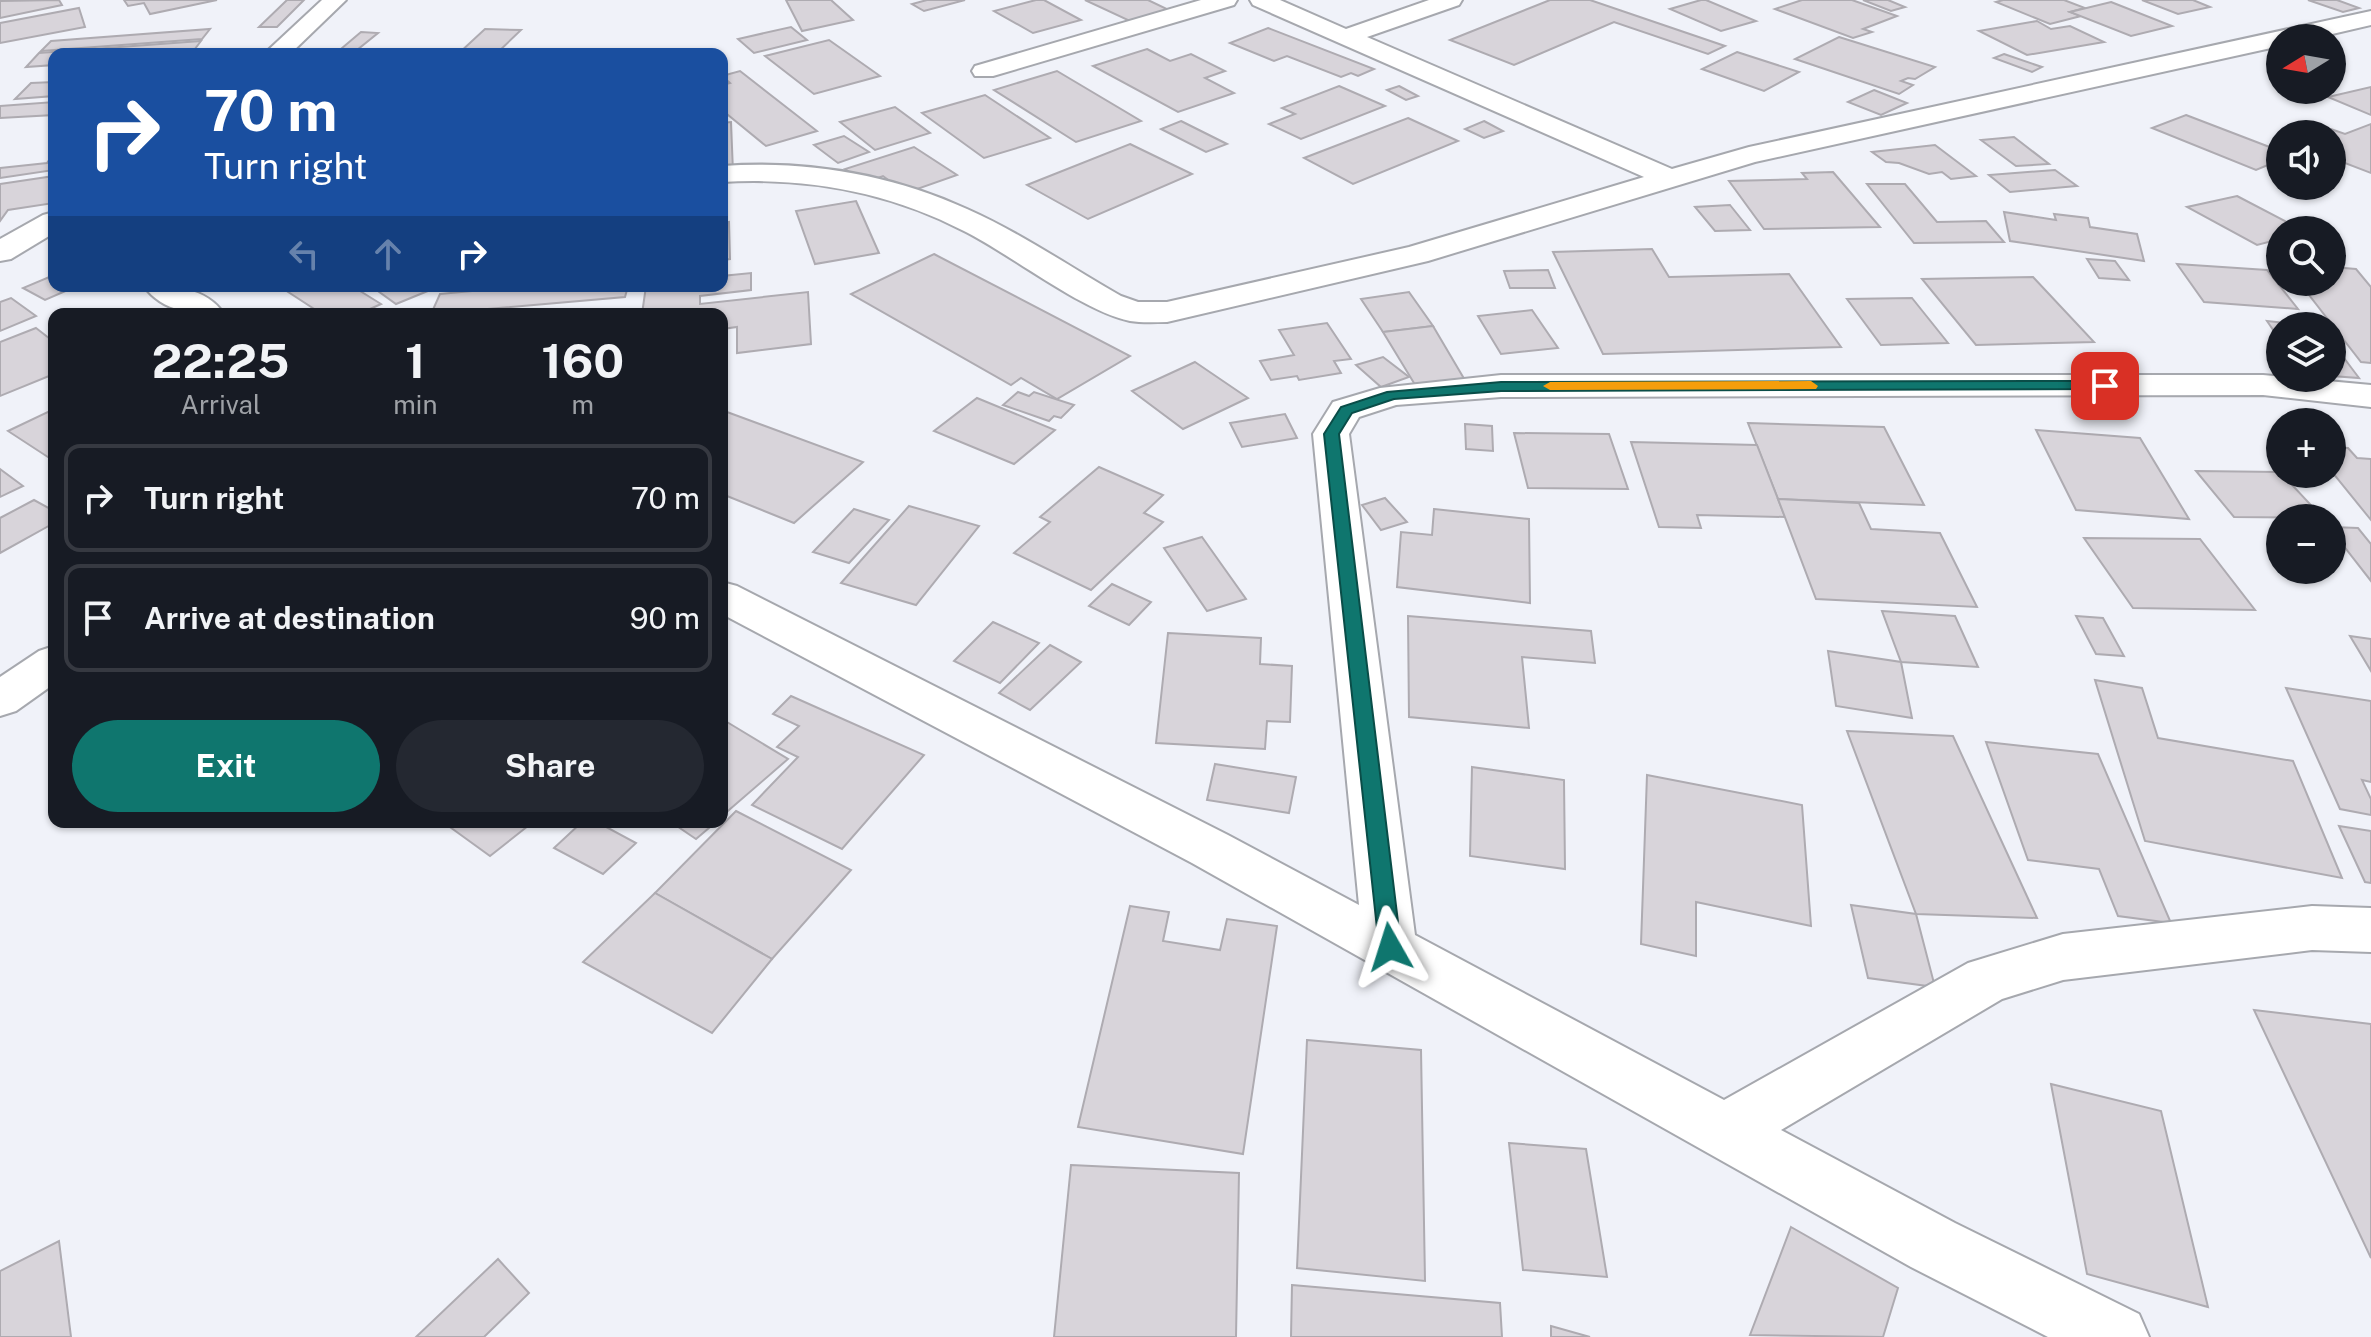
<!DOCTYPE html>
<html lang="en">
<head>
<meta charset="utf-8">
<style>
	:root { --surface:#171b24; --page:#242831; --text:#f1f3f6; --muted:#9ea1a6; --line:#363941; --accent:#0f766e }
	body { margin:0; font-family:"Public Sans",sans-serif; background:var(--page); color:var(--text); height:100vh; display:flex; flex-direction:column; font-size:30px; white-space:nowrap }
	* { box-sizing:border-box; margin:0 }
	p { font-size:26px; color:var(--muted) }
	.icon { flex:none; width:44px; height:44px; fill:none; stroke:currentColor; stroke-width:2; stroke-linecap:round; stroke-linejoin:round }
	.map { position:relative; flex:1; overflow:hidden }
	.drawer { position:absolute; left:48px; top:308px; width:680px; height:520px; display:flex; flex-direction:column; background:var(--surface); border-radius:16px; box-shadow:0 2px 6px #0004 }
	.drawer>* { flex:none }
	.hud { position:absolute; left:48px; top:48px; width:680px; height:244px; border-radius:16px; box-shadow:0 2px 6px #0004; background:#1a4fa0; color:#fff; overflow:hidden }
	.needle { width:52px; rotate:259deg }
	.tools { position:absolute; left:2266px; top:24px; display:grid; gap:16px }
	.tools a { display:grid; place-items:center; width:80px; height:80px; border-radius:50%; background:var(--surface); box-shadow:0 2px 6px #0004; font-size:40px }
	.pin { position:absolute; display:grid; place-items:center; width:68px; height:68px; color:#fff; margin:-34px; border-radius:16px; box-shadow:0 4px 12px #0006 }
	.me { position:absolute; width:88px; margin:-44px; rotate:354deg; stroke-linejoin:round; filter:drop-shadow(0 0 6px #0008) }
	.turn { display:flex; align-items:center; gap:28px; height:168px; padding:0 24px; font-size:36px }
	.turn .icon { width:104px; height:104px; stroke-width:2.5 }
	.turn b { display:block; font-size:56px; line-height:68px }
	.lanes { display:flex; align-items:center; height:76px; padding:0 24px; background:#0003; justify-content:center; gap:40px; direction:ltr }
	.lanes .off { opacity:.35 }
	.eta { display:flex; justify-content:space-evenly; align-items:center; height:136px; text-align:center }
	.eta b { font-size:48px; font-weight:700; line-height:56px }
	.button { display:flex; gap:16px; margin-top:auto; padding:16px 24px }
	.button a { flex:1; height:92px; border-radius:48px; background:var(--accent); color:#fff; font-size:32px; font-weight:700; line-height:92px; text-align:center }
	.button a+a { background:var(--page); color:var(--text) }
	ul { padding:0; list-style:none }
	li { display:flex; align-items:center; gap:24px; height:108px; margin:0 16px 12px; padding:0 8px; border:4px solid var(--line); border-radius:16px }
	li div { flex:1 }
	li b { display:block; font-size:30px }
	li em { font-style:normal }
	.map>svg:first-child { display:block }
</style>
</head>
<body>
<div class="map">
<svg width="2371" height="1337" viewBox="0 0 2371 1337">
	<rect width="100%" height="100%" fill="#f0f2f9"/>
	<g fill="#d8d4da" stroke="#aeabb1" stroke-width="2">
		<polygon points="59,0 62,5 0,18 0,1"/>
		<polygon points="124,0 217,0 150,14 144,3 128,6"/>
		<polygon points="287,0 304,0 277,27 259,27"/>
		<polygon points="786,0 831,0 853,20 802,31"/>
		<polygon points="927,0 965,0 924,11 912,4"/>
		<polygon points="1036,0 1044,0 1081,20 1033,33 994,11"/>
		<polygon points="1085,0 1148,0 1169,10 1132,22"/>
		<polygon points="1550,0 1590,0 1725,46 1708,54 1614,22 1514,65 1450,40"/>
		<polygon points="1701,0 1706,0 1756,21 1721,31 1670,9"/>
		<polygon points="1802,0 1852,0 1897,16 1863,29 1872,32 1853,38 1775,9"/>
		<polygon points="1863,0 1888,0 1905,7 1891,11"/>
		<polygon points="2003,0 2064,0 2085,8 2070,12 2081,16 2050,24 1996,2"/>
		<polygon points="2142,0 2193,0 2210,7 2178,14"/>
		<polygon points="2308,0 2337,0 2359,8 2343,12"/>
		<polygon points="2111,2 2172,26 2131,36 2070,12"/>
		<polygon points="79,8 85,27 0,43 0,23"/>
		<polygon points="2037,21 2051,29 2070,26 2104,42 2027,55 1979,31"/>
		<polygon points="791,27 807,40 754,53 738,39"/>
		<polygon points="1268,28 1374,69 1358,76 1351,73 1341,77 1287,56 1274,61 1230,43"/>
		<polygon points="210,29 202,39 41,51 51,41"/>
		<polygon points="485,29 521,30 496,54 458,54"/>
		<polygon points="361,32 378,33 352,54 335,54"/>
		<polygon points="1839,37 1935,67 1915,79 1908,78 1901,81 1913,85 1899,94 1795,59"/>
		<polygon points="829,40 880,76 814,94 765,56"/>
		<polygon points="201,41 191,54 54,54 54,65 26,67 39,53"/>
		<polygon points="1147,49 1170,61 1191,54 1225,71 1205,78 1234,93 1178,112 1093,66"/>
		<polygon points="1737,52 1799,72 1764,91 1702,69"/>
		<polygon points="2004,54 2042,67 2032,72 1994,58"/>
		<polygon points="740,71 817,131 766,146 722,110 722,85 730,83 722,76"/>
		<polygon points="1057,71 1141,121 1076,142 994,90"/>
		<polygon points="54,82 54,96 15,99 31,83"/>
		<polygon points="1339,86 1385,106 1301,139 1269,124 1295,114 1282,108"/>
		<polygon points="1399,86 1418,96 1406,100 1387,90"/>
		<polygon points="2371,87 2371,115 2328,97"/>
		<polygon points="1874,90 1907,103 1881,115 1848,102"/>
		<polygon points="985,95 1050,138 984,158 922,113"/>
		<polygon points="54,102 54,115 0,118 0,106"/>
		<polygon points="895,107 930,133 875,150 840,122"/>
		<polygon points="2186,115 2280,151 2280,160 2256,170 2152,128"/>
		<polygon points="1408,118 1458,141 1353,184 1304,158"/>
		<polygon points="1181,121 1227,144 1206,152 1161,129"/>
		<polygon points="1484,121 1503,131 1484,138 1465,129"/>
		<polygon points="731,122 733,172 722,173 722,123"/>
		<polygon points="2371,124 2371,173 2332,158 2332,143 2335,142 2332,134 2317,134 2331,129 2345,134"/>
		<polygon points="844,136 869,152 838,163 814,145"/>
		<polygon points="2014,137 2049,164 2016,166 1981,140"/>
		<polygon points="1130,144 1192,174 1088,219 1027,185"/>
		<polygon points="1935,145 1976,176 1951,179 1942,172 1929,174 1899,163 1886,162 1872,152"/>
		<polygon points="914,147 957,175 906,193 883,176 864,183 845,169"/>
		<polygon points="54,153 54,170 0,178 0,168 47,163"/>
		<polygon points="2055,170 2077,186 2010,192 1989,175"/>
		<polygon points="1833,172 1880,227 1764,229 1729,181 1807,179 1802,173"/>
		<polygon points="54,176 54,203 8,210 0,221 0,184"/>
		<polygon points="1867,184 1905,184 1937,222 1986,221 2004,242 1914,243"/>
		<polygon points="2237,196 2302,230 2280,230 2280,239 2257,245 2187,207"/>
		<polygon points="856,201 879,253 815,264 796,211"/>
		<polygon points="1730,205 1750,230 1715,231 1695,207"/>
		<polygon points="2004,212 2056,220 2054,214 2088,218 2090,227 2137,234 2144,261 2010,241"/>
		<polygon points="729,222 730,259 722,260 722,223"/>
		<polygon points="1652,249 1669,277 1789,274 1841,347 1603,354 1553,252"/>
		<polygon points="934,254 1130,356 1057,399 1021,378 1011,385 851,294"/>
		<polygon points="2087,259 2115,261 2129,280 2099,278"/>
		<polygon points="2177,264 2267,270 2298,309 2204,302"/>
		<polygon points="2332,267 2356,269 2371,287 2371,363 2361,362 2299,282 2332,282"/>
		<polygon points="1548,270 1555,288 1510,288 1504,271"/>
		<polygon points="751,273 751,290 700,296 700,304 808,292 811,344 737,353 737,327 722,329 722,314 642,314 646,286 722,286 722,276"/>
		<polygon points="54,275 54,286 77,286 45,300 23,288"/>
		<polygon points="2033,277 2094,342 1976,345 1922,279"/>
		<polygon points="279,286 352,286 381,304 359,314 322,314"/>
		<polygon points="371,286 440,286 396,304"/>
		<polygon points="526,286 628,286 625,297 431,314 440,294"/>
		<polygon points="1409,292 1433,326 1383,332 1361,299"/>
		<polygon points="11,298 36,316 0,331 0,302"/>
		<polygon points="1912,298 1948,343 1881,345 1847,299"/>
		<polygon points="1532,310 1558,348 1501,354 1478,316"/>
		<polygon points="2267,321 2316,326 2280,326 2280,340"/>
		<polygon points="1327,323 1351,359 1334,361 1341,373 1299,380 1297,376 1271,380 1260,361 1294,355 1279,330"/>
		<polygon points="1433,326 1466,382 1417,388 1383,332"/>
		<polygon points="36,328 54,342 54,374 0,396 0,342"/>
		<polygon points="2332,342 2359,378 2332,376"/>
		<polygon points="1383,357 1409,377 1381,387 1356,365"/>
		<polygon points="1195,362 1248,398 1183,429 1132,391"/>
		<polygon points="1018,392 1029,396 1034,392 1074,405 1061,418 1054,416 1049,421 1003,405"/>
		<polygon points="977,398 1055,430 1014,464 934,431"/>
		<polygon points="54,409 54,461 8,431"/>
		<polygon points="727,412 863,462 794,523 722,494 722,416"/>
		<polygon points="1285,414 1297,438 1242,447 1230,423"/>
		<polygon points="1748,423 1884,427 1924,505 1778,499"/>
		<polygon points="1465,424 1492,426 1493,451 1466,449"/>
		<polygon points="2036,430 2140,438 2189,519 2076,510"/>
		<polygon points="1514,433 1609,434 1628,489 1528,488"/>
		<polygon points="1631,442 1757,445 1785,517 1697,515 1701,528 1659,527"/>
		<polygon points="2332,447 2348,448 2357,458 2371,459 2371,520 2332,472"/>
		<polygon points="1099,467 1163,495 1144,513 1163,522 1091,590 1014,553 1050,522 1040,517"/>
		<polygon points="0,469 23,486 0,497"/>
		<polygon points="2196,471 2280,472 2323,518 2234,517"/>
		<polygon points="1385,498 1407,522 1381,530 1362,505"/>
		<polygon points="1778,499 1859,503 1871,529 1940,533 1977,607 1816,599"/>
		<polygon points="34,500 54,511 54,523 0,553 0,518"/>
		<polygon points="909,506 979,526 916,605 841,583"/>
		<polygon points="854,509 889,520 849,563 813,552"/>
		<polygon points="1434,509 1529,519 1530,603 1397,587 1401,532 1432,535"/>
		<polygon points="2332,527 2358,528 2371,544 2371,581 2332,531"/>
		<polygon points="1202,537 1246,599 1207,611 1164,548"/>
		<polygon points="2084,538 2200,539 2255,610 2133,608"/>
		<polygon points="1112,584 1151,602 1129,625 1089,606"/>
		<polygon points="1882,611 1955,616 1978,667 1901,662"/>
		<polygon points="1408,616 1591,631 1595,663 1522,657 1529,728 1409,717"/>
		<polygon points="2076,616 2103,618 2124,656 2096,654"/>
		<polygon points="993,622 1039,643 1000,683 954,661"/>
		<polygon points="1168,633 1261,638 1260,664 1292,666 1290,722 1267,721 1265,749 1156,743"/>
		<polygon points="2350,636 2371,639 2371,671"/>
		<polygon points="1050,645 1081,662 1030,710 999,693"/>
		<polygon points="1828,651 1901,662 1912,718 1836,706"/>
		<polygon points="2095,680 2142,688 2158,738 2293,761 2342,878 2145,841"/>
		<polygon points="2286,688 2371,701 2371,782 2362,780 2371,799 2371,815 2340,809"/>
		<polygon points="791,696 924,755 842,849 752,805 798,757 777,747 799,726 773,714"/>
		<polygon points="722,719 788,759 722,816"/>
		<polygon points="1847,731 1953,736 2037,918 1916,914"/>
		<polygon points="1986,742 2098,754 2171,923 2118,916 2099,869 2028,860"/>
		<polygon points="1215,764 1296,777 1289,813 1207,800"/>
		<polygon points="1472,767 1564,780 1565,869 1470,856"/>
		<polygon points="1647,775 1802,805 1811,926 1696,902 1696,956 1641,944"/>
		<polygon points="736,811 851,870 772,959 655,893"/>
		<polygon points="443,822 533,822 490,856"/>
		<polygon points="582,822 597,822 636,843 603,874 554,848"/>
		<polygon points="671,822 716,822 696,839"/>
		<polygon points="2339,826 2371,831 2371,883 2365,882"/>
		<polygon points="655,893 772,959 712,1033 583,962"/>
		<polygon points="1851,905 1916,914 1935,987 1868,978"/>
		<polygon points="1130,906 1169,912 1163,941 1220,950 1227,919 1277,926 1243,1154 1078,1127"/>
		<polygon points="2254,1010 2371,1024 2371,1258"/>
		<polygon points="1307,1040 1421,1050 1425,1281 1297,1268"/>
		<polygon points="2051,1084 2161,1111 2208,1307 2087,1274"/>
		<polygon points="1509,1143 1586,1149 1607,1277 1523,1270"/>
		<polygon points="1071,1165 1239,1173 1236,1337 1054,1337"/>
		<polygon points="1791,1227 1898,1288 1883,1337 1750,1335"/>
		<polygon points="59,1241 71,1337 0,1337 0,1271"/>
		<polygon points="498,1259 529,1293 484,1337 416,1337"/>
		<polygon points="1292,1285 1500,1303 1502,1337 1291,1337"/>
		<polygon points="1551,1326 1590,1337 1551,1337"/>
	</g>
	<g fill="none" stroke-linecap="round" stroke-linejoin="round">
		<defs>
			<g id="minor">
				<polygon points="322,0 346,0 290,54 264,54"/>
				<polygon points="1201,0 1237,0 1234,5 993,76 975,76 972,71 975,66"/>
				<path d="M1250,0H1280L1346,29L1429,0H1462L1459,5L1367,37L1672,169L1749,147L2371,11V25L2315,38H2280V46L1755,162L1428,261L1167,322C1155,322 1142,323 1130,321C1082,311 1012,255 964,231C889,192 807,177 722,182V166C806,160 890,174 967,209C1021,233 1070,267 1121,296L1138,302H1167L1409,247L1644,177L1253,5Z"/>
				<polygon points="54,212 54,233 11,259 0,261 0,239 43,215"/>
				<path d="M144,286C173,286 206,287 224,314C195,314 163,313 144,286Z"/>
				<polygon points="1501,375 2263,375 2371,385 2371,407 2263,395 1501,397 1396,405 1359,417 1349,434 1415,935 1724,1100 1968,963 2063,934 2312,906 2371,908 2371,952 2312,950 2063,980 2002,999 1781,1130 1955,1223 2139,1314 2149,1337 2048,1337 1911,1267 1192,863 722,614 722,582 737,586 1228,835 1359,905 1313,434 1333,402 1380,388"/>
				<polygon points="54,646 54,684 16,711 0,716 0,677 39,651"/>
			</g>
		</defs>
		<use href="#minor" stroke="#a6a8ae" stroke-width="4"/>
		<use href="#minor" fill="#fff" fill-rule="evenodd"/>
	</g>
	<polygon fill="#0f766e" stroke="#0a4d48" stroke-width="2" points="2105,381 2110,383 2110,389 1501,391 1394,399 1352,413 1339,434 1401,947 1397,954 1390,956 1382,954 1379,947 1324,434 1341,407 1387,392 1501,382"/>
	<polygon fill="#f59e0b" points="1811,381 1818,386 1816,389 1550,390 1543,386 1550,382"/>
</svg>
<div class="tools">
<a><svg class="needle" viewBox="-14 -14 28 28"><path d="M0-13l5 13h-10z" fill="#e53935"/><path d="M0 13l5-13h-10z" fill="#9ea1a6"/></svg></a>
<a><svg class="icon" aria-label="sound" viewBox="0 0 24 24"><path d="M4 9h4l5-4v14l-5-4H4zM17 9q2 3 0 6"/></svg></a>
<a><svg class="icon" aria-label="search" viewBox="0 0 24 24"><circle cx="10" cy="10" r="6"/><path d="M15 15l6 6"/></svg></a>
<a><svg class="icon" aria-label="layers" viewBox="0 0 24 24"><path d="M12 4l9 5-9 5-9-5zM3 14l9 5 9-5"/></svg></a>
<a>+</a>
<a>−</a>
</div>
<div class="pin" style="left:2105px;top:386px;background:#d93025"><svg class="icon" aria-label="arrive" viewBox="0 0 24 24"><path d="M6 21V4h12l-3 4 3 4H6"/></svg></div>
<svg class="me" style="left:1390px;top:947px" viewBox="-20 -20 40 40"><path d="M0-17L14 15 0 8-14 15z" fill="#0f766e" stroke="#fff" stroke-width="4"/></svg>
<div class="hud">
<div class="turn"><svg class="icon" aria-label="right" viewBox="0 0 24 24"><path d="M7 20v-9h11M14 6l5 5-5 5"/></svg><div><b>70 m</b>Turn right</div></div>
<div class="lanes"><svg class="icon off" aria-label="left" viewBox="0 0 24 24"><path d="M17 20v-9H6M10 6l-5 5 5 5"/></svg><svg class="icon off" aria-label="ahead" viewBox="0 0 24 24"><path d="M12 20V5M6 11l6-6 6 6"/></svg><svg class="icon" aria-label="right" viewBox="0 0 24 24"><path d="M7 20v-9h11M14 6l5 5-5 5"/></svg></div>
</div>
<section class="drawer">
<div class="eta">
<div><b>22:25</b><p>Arrival</p></div>
<div><b>1</b><p>min</p></div>
<div><b>160</b><p>m</p></div>
</div>
<ul>
<li><svg class="icon" aria-label="right" viewBox="0 0 24 24"><path d="M7 20v-9h11M14 6l5 5-5 5"/></svg><div><b>Turn right</b></div><em>70 m</em></li>
<li><svg class="icon" aria-label="arrive" viewBox="0 0 24 24"><path d="M6 21V4h12l-3 4 3 4H6"/></svg><div><b>Arrive at destination</b></div><em>90 m</em></li>
</ul>
<div class="button"><a>Exit</a><a>Share</a></div>
</section>
</div>
</body>
</html>
